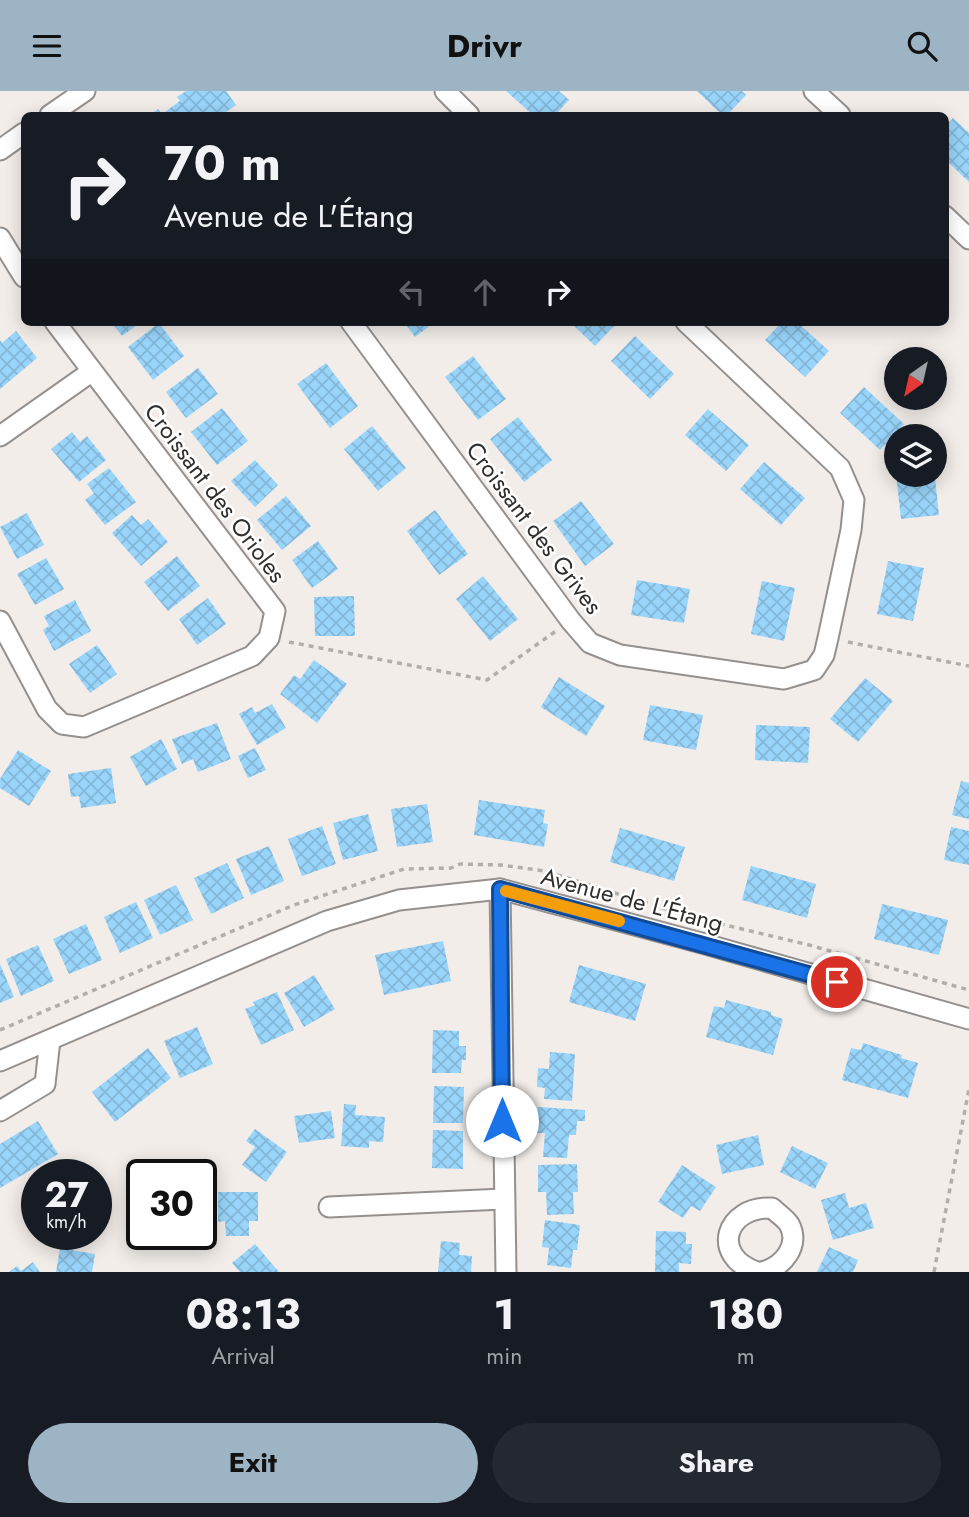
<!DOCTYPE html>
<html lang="en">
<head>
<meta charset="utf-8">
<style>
	:root { --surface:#171b24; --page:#242831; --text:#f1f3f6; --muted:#9ea1a6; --accent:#9cb4c3 }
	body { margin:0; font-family:Jost,sans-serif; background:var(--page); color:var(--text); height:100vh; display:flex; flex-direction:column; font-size:26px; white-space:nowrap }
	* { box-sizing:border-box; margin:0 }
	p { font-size:23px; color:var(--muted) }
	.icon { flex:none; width:38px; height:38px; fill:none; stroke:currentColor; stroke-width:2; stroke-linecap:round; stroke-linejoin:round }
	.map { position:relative; height:1181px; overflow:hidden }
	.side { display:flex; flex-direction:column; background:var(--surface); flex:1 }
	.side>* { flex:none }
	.hud { position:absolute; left:21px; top:21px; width:928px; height:214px; border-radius:10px; box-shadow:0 4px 18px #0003; background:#171b24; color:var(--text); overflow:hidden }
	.needle { width:46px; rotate:214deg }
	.buttons { position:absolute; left:884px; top:256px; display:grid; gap:14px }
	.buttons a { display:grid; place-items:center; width:63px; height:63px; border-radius:50%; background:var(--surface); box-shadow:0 4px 18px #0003; font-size:35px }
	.speed { position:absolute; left:21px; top:1068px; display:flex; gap:14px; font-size:35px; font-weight:700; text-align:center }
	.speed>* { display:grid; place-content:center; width:91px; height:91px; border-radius:50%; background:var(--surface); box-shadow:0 4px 18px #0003; line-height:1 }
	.speed small { font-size:18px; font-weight:400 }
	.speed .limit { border:4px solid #111; border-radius:10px; background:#fff; color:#111 }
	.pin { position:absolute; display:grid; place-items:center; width:60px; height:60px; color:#fff; margin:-30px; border:4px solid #fff; border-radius:50%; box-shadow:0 2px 7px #0007 }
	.me { position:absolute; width:77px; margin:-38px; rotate:0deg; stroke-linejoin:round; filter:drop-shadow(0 0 5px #0008) }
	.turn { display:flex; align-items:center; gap:24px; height:147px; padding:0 28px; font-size:32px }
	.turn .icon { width:91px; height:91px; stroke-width:2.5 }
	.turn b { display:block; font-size:49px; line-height:60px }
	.lanes { display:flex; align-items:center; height:66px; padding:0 28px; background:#0003; justify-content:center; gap:35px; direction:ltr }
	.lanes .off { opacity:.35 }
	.eta { display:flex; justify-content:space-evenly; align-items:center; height:119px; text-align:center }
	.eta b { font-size:42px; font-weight:700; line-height:49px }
	.cta { display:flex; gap:14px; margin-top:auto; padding:14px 28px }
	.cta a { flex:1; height:80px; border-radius:42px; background:var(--accent); color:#111; font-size:28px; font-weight:700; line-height:80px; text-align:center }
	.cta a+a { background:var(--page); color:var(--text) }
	header { display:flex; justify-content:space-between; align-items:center; height:91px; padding:0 28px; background:var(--accent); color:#111; font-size:32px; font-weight:700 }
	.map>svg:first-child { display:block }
</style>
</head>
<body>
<header><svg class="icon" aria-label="menu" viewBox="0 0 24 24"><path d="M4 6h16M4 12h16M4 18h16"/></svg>Drivr<svg class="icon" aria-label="search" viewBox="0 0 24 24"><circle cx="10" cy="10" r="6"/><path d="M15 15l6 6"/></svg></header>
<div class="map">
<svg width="969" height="1181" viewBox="0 0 969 1181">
	<defs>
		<pattern id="building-cross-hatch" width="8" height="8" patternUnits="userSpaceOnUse" patternTransform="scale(1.75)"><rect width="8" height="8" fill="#99d5fb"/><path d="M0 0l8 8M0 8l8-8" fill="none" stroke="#84b7d7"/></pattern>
	</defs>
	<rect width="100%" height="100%" fill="#f2ede9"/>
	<g fill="url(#building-cross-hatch)">
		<polygon points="186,0 226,0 236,14 222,24 150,24 158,18 162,23 180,10 177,6"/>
		<polygon points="506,0 559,0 569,9 555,24 533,24"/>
		<polygon points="697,0 742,0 746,4 727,24 722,24"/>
		<polygon points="953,27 969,42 969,91 945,68 945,36"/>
		<polygon points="111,231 141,231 122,245"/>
		<polygon points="404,231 435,231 415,246"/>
		<polygon points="570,231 618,231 595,255"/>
		<polygon points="782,231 797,231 829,260 805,286 765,249"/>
		<polygon points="159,232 184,265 153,289 128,256"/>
		<polygon points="16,240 37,267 0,298 0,249 2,252"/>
		<polygon points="635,245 674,283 650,308 611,270"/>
		<polygon points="473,265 506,308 478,329 445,286"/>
		<polygon points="326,272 358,315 330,337 297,293"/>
		<polygon points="198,277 218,303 186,327 166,301"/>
		<polygon points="864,296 904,333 880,359 840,322"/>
		<polygon points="222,317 248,350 217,374 191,341"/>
		<polygon points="708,318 749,354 726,380 685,344"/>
		<polygon points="518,326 552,369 524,391 490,348"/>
		<polygon points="372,335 406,377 378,400 344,358"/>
		<polygon points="72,341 80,351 87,345 106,369 79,391 51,358"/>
		<polygon points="255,369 278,394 255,416 231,390"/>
		<polygon points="764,371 805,407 781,434 740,398"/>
		<polygon points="109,377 136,411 105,434 85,409 94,402 87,393"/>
		<polygon points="896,383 930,383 931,388 935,387 939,424 901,428"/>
		<polygon points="286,405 311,435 282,459 257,429"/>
		<polygon points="581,410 614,453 585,475 553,430"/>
		<polygon points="435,419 468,463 439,484 407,440"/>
		<polygon points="27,422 44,454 17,468 0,436"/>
		<polygon points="132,424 141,434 148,428 168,451 141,475 112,442"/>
		<polygon points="318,450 338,478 312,497 292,469"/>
		<polygon points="177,465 200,495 168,520 144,491"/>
		<polygon points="46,467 64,498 35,514 17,483"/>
		<polygon points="888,470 924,477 913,530 877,523"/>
		<polygon points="483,485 518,528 490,550 456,508"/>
		<polygon points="637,489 690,498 684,532 631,524"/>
		<polygon points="762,490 795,497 784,550 751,543"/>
		<polygon points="354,505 355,545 315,545 314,506"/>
		<polygon points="208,507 226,533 197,554 179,528"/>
		<polygon points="75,509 91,540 54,560 43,539 49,535 44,525"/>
		<polygon points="97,554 117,583 90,602 69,573"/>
		<polygon points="314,569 347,593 317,632 280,603 294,584 300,588"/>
		<polygon points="559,586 605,615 586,645 541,616"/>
		<polygon points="865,587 893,610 858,651 830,628"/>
		<polygon points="272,613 286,637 257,654 239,623 252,616 255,622"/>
		<polygon points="650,614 703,624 696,659 643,649"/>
		<polygon points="217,632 231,668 198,681 193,668 182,673 172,648"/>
		<polygon points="756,634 810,636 808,672 755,669"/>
		<polygon points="161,648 177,678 146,695 130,666"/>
		<polygon points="255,657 266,679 248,687 238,665"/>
		<polygon points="18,659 51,680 29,715 0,697 0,688"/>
		<polygon points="111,677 116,712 81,717 79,705 71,706 68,683"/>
		<polygon points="961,690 969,692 969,728 952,724"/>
		<polygon points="479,709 545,719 543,732 548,733 544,756 474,744"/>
		<polygon points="427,713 433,751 397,756 391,718"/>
		<polygon points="368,723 378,760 343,769 333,732"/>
		<polygon points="322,735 336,773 302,785 288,748"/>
		<polygon points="951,736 969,740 969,774 944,769"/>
		<polygon points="620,737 685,756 674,790 610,771"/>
		<polygon points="269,755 284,790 251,804 236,768"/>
		<polygon points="227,772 244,807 211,823 194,787"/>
		<polygon points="751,775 816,793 807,827 742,809"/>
		<polygon points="176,794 193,829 160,844 144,809"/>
		<polygon points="136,811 153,847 120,862 104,826"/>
		<polygon points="882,813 948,829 939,864 874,848"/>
		<polygon points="86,833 102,869 69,883 53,848"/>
		<polygon points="443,850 451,890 384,904 375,864"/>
		<polygon points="38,854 54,890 21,905 6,868"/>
		<polygon points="0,873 14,906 0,912"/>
		<polygon points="579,874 646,893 635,930 569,911"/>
		<polygon points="314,884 335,918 304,936 284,902"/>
		<polygon points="277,901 294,939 261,954 245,918 255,914 253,911"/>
		<polygon points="726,909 771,921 771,924 783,928 773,964 706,946 714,915 724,917"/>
		<polygon points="197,936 213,973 180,987 164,950"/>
		<polygon points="433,939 459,940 459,955 466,955 466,969 462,969 461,982 432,982"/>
		<polygon points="863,952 902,964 901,967 918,972 908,1007 842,989 851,957 861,959"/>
		<polygon points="148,957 171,987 115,1031 92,1001"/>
		<polygon points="550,961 575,963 572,1010 544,1008 545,997 537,996 538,977 549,978"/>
		<polygon points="434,995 464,996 463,1032 433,1032"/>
		<polygon points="344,1013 356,1014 355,1024 385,1026 383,1051 369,1050 369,1057 341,1055"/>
		<polygon points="538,1016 585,1019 585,1030 577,1030 576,1044 569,1044 567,1067 543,1066 545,1042 537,1042"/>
		<polygon points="331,1020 335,1047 299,1052 294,1025"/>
		<polygon points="38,1030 58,1063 0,1097 0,1053"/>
		<polygon points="255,1038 287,1061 266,1091 242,1074 255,1056 246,1050"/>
		<polygon points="433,1039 463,1040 463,1078 432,1077"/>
		<polygon points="758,1044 764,1074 722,1083 716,1054"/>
		<polygon points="792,1055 828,1072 815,1098 780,1081"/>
		<polygon points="577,1073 578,1101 573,1101 574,1123 547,1124 546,1101 538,1101 538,1074"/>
		<polygon points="682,1074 716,1096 700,1120 691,1115 683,1127 658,1111"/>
		<polygon points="218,1101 258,1101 258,1130 249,1130 249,1145 226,1145 225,1130 218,1131"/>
		<polygon points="845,1102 849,1117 866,1112 874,1137 833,1149 821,1109"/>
		<polygon points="545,1129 580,1134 577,1159 573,1159 571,1177 547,1174 549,1157 542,1156"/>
		<polygon points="656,1140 686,1141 686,1153 692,1153 691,1173 679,1172 679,1181 655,1181"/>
		<polygon points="441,1150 460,1152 459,1164 472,1165 471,1181 438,1181"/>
		<polygon points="255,1153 279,1181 240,1181 232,1172"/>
		<polygon points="829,1156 858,1169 853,1181 817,1181"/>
		<polygon points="60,1157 95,1163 92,1181 56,1181"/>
		<polygon points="33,1171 40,1181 9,1181 17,1175 21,1180"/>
	</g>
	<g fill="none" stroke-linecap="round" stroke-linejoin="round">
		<defs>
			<g id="minor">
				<polyline points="445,0 469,24"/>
				<polyline points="814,0 840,24"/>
				<polyline points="50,24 85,0"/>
				<polyline points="0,59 24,42"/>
				<polyline points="945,125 969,148"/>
				<polyline points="0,147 24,186"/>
				<polyline points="351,231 571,530 590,552 620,564 784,588 814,579 824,564 828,547 851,439 854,409 840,377 686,231"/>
				<polyline points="0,345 91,281"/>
				<polyline points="0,530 47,618 62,633 84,636 252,565 269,547 275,520 55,231"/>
				<polyline points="500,798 506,1181"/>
				<polyline points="0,970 327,830 399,809 500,798 705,853 969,928"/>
				<polyline points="0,1020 45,993 50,949"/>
				<polyline points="329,1116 503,1108"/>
				<path d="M757,1181C710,1165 725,1115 772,1117C777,1122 785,1127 789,1133C801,1154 783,1176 762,1181"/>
			</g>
		</defs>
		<use href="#minor" stroke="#95908d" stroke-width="23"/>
		<g stroke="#b2aeab" stroke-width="3.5" stroke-dasharray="5 5" stroke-linecap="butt">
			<polyline points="289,551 487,589 556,540"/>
			<polyline points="848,551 969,575"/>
			<polyline points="0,939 294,814 404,778 451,777 460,773 501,774 545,780 688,825 809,854 969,899"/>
			<polyline points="934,1181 969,998"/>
		</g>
		<use href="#minor" stroke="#fff" stroke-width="19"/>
	</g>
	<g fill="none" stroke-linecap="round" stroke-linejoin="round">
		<defs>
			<polyline id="route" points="502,1030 500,798 837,891"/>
		</defs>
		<use href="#route" stroke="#114b97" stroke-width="18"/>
		<use href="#route" stroke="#1a73e8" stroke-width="12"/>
		<polyline stroke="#f59e0b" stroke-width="12" points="506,800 619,830"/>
	</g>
	<g text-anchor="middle" stroke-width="5" stroke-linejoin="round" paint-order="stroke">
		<g font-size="24" fill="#312f2d" stroke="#fff">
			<text transform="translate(215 402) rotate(53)" y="8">Croissant des Orioles</text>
			<text transform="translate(534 437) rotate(53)" y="8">Croissant des Grives</text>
			<text transform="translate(632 809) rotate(15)" y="8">Avenue de L'Étang</text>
		</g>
	</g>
</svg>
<div class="buttons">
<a><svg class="needle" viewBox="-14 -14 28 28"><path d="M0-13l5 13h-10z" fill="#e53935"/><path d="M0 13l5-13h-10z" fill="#9ea1a6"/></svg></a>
<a><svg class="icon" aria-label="layers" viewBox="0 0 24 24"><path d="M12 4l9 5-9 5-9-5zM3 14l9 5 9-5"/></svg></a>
</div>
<div class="speed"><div>27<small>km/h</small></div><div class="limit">30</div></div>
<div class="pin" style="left:837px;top:891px;background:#d93025"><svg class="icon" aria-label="arrive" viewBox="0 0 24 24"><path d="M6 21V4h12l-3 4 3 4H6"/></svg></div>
<svg class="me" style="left:502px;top:1030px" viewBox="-20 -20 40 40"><circle r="19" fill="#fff"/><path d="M0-13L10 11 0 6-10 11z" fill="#1a73e8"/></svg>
<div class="hud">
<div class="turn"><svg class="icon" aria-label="right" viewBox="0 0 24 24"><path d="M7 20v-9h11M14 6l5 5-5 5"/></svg><div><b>70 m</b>Avenue de L'Étang</div></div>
<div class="lanes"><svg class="icon off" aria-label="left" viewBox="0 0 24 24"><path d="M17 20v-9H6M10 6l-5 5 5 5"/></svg><svg class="icon off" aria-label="ahead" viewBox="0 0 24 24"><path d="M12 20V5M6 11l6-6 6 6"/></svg><svg class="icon" aria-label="right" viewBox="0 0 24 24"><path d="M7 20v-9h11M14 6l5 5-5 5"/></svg></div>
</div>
</div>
<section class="side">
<div class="eta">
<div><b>08:13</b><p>Arrival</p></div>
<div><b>1</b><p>min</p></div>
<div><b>180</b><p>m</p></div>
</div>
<div class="cta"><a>Exit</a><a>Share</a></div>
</section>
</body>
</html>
